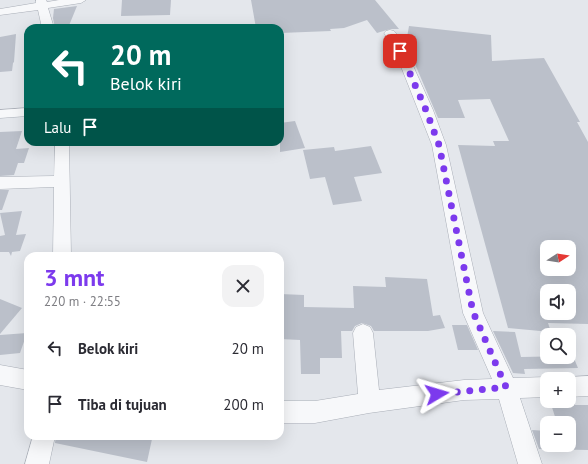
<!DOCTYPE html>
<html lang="id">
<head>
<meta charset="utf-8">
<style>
	:root { --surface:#fff; --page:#f2f2f3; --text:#2b2b33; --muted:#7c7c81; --accent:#7c3aed }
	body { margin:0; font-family:"PT Sans",sans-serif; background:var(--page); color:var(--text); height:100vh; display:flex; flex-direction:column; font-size:15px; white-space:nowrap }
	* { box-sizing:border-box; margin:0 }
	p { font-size:13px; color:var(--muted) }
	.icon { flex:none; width:22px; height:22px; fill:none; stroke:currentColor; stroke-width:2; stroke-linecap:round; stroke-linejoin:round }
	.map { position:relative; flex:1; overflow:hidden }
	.panel { position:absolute; left:24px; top:252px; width:260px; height:188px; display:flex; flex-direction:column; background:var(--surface); border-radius:12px; box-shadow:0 4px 16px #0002 }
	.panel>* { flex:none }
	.top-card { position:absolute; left:24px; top:24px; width:260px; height:122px; border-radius:12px; box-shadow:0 4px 16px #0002; background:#00695c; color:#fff; overflow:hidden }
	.needle { width:26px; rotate:78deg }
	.tools { position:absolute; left:540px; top:240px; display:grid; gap:8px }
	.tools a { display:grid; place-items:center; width:36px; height:36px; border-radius:8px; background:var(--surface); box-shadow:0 4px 16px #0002; font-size:20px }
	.pin { position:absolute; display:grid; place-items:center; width:34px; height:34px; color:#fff; margin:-17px; border-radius:8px; box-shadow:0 2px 6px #0006 }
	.me { position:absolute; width:44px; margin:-22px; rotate:83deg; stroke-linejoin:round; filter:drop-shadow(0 0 3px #0008) }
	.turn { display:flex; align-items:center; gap:14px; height:84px; padding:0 20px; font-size:18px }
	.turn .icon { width:52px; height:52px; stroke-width:2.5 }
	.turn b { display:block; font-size:28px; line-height:34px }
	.then { display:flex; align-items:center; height:38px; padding:0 20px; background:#0003; gap:8px; font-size:15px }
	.round { display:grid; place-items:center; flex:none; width:42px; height:42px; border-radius:12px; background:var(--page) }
	.summary { display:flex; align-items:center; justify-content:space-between; height:68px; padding:0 20px }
	h1 { font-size:24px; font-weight:700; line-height:30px; color:var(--accent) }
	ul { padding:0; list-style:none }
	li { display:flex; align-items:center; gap:12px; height:56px; padding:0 20px }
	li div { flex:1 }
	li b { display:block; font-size:15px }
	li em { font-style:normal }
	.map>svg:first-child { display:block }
</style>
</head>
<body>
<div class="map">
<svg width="588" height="464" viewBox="0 0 588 464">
	<rect width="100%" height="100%" fill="#e4e7ec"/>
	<g fill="#bbc0ca" fill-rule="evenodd">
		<polygon points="122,0 171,0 170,15 121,16"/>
		<polygon points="251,0 375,0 399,29 390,29 377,33 367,20 344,28 330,29 331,31 280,33 280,28 256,28"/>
		<polygon points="77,6 68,28 55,28 53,18 54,9"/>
		<path d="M409,26L491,35L492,61L544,58L580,122H577L588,142V324L548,323L551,332L508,328L458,145L495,146L493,141H509L490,99L458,100L465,118H438L406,43ZM547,247H569V269H547ZM547,291H569V313H547Z"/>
		<polygon points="16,34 14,62 13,63 12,71 0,72 0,37"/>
		<polygon points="295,121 305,148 280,152 280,123"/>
		<polygon points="22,131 16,149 29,148 24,163 18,163 14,175 0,176 0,132"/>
		<polygon points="371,146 382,173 354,177 362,201 333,205 325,177 310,179 303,150 334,147 335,151"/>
		<polygon points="0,190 9,190 2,210 0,210"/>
		<polygon points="22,211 16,235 26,234 20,251 12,252 11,256 9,252 0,252 0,236 5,235 0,213"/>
		<polygon points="385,277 427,279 433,316 440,315 445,328 428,331 374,331 371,326 362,323 355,326 352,331 341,331 342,358 320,358 320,374 301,374 300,340 280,339 280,294 304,295 304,307 354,308 353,286 386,287"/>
		<polygon points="0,299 22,308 0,334"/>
		<polygon points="452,325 467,325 478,350 458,350"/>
		<polygon points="493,331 515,332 521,357 573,356 578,368 524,369 525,374 513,373"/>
		<polygon points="27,333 20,353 0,355 0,335"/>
		<polygon points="550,401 574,401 575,405 588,405 588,450 539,449 532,430 547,431 547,445 569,445 569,423 557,423"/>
		<polygon points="56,436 120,436 119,439 152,439 147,462 55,443"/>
	</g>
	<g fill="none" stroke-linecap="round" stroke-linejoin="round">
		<defs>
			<g id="minor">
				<polygon points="36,0 46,0 47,2 59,0 86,0 81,3 48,8 54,28 42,28 38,10 0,15 0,9 36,3"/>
				<polygon points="390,30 394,31 401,39 433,110 446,145 483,313 513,378 547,377 552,379 547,379 547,397 520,398 542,464 518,464 499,399 464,400 369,413 315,423 280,423 280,401 315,401 358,394 353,333 356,327 363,324 370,327 373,333 379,390 464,380 492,379 463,313 432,145 400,64 389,40 384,33 386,31"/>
				<polygon points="28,108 28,116 0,118 0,110"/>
				<polygon points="55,142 69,142 71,256 53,256 54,187 0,189 0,177 54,176"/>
				<polygon points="0,365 28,370 28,390 0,385"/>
				<polygon points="588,376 588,396 569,397 569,379 564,379 569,377"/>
				<polygon points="33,436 55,436 49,464 25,464"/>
			</g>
		</defs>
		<use href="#minor" stroke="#a9aeb7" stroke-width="1"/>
		<use href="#minor" fill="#f7f8fa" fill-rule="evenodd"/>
	</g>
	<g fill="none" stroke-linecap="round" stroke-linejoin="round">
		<polyline stroke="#7c3aed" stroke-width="7" stroke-dasharray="0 12.6" points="400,51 426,110 439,145 473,312 506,387 437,394"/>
	</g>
</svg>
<div class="tools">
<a><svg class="needle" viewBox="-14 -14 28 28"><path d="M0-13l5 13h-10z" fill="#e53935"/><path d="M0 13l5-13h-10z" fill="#7c7c81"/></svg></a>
<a><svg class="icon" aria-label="sound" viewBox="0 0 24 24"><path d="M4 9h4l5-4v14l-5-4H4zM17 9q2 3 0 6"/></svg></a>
<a><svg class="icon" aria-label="search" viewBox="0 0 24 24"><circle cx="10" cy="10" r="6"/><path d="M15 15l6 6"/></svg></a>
<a>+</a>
<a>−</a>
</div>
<div class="pin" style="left:400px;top:51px;background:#d93025"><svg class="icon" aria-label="arrive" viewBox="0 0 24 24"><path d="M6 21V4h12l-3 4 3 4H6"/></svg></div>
<svg class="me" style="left:437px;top:394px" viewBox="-20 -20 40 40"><path d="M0-17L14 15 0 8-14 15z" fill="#7c3aed" stroke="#fff" stroke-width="4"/></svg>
<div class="top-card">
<div class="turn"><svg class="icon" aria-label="left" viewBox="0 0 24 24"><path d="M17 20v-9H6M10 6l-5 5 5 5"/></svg><div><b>20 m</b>Belok kiri</div></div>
<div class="then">Lalu<svg class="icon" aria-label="arrive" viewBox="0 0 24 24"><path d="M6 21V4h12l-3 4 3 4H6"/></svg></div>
</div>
<section class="panel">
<div class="summary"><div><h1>3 mnt</h1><p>220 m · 22:55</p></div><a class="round"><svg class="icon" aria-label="close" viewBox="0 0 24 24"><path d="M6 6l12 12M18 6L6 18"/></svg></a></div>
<ul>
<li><svg class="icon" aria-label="left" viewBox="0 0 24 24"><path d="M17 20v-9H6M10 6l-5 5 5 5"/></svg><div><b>Belok kiri</b></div><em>20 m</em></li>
<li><svg class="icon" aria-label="arrive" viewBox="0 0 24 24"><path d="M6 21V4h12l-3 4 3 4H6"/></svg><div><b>Tiba di tujuan</b></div><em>200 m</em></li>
</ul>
</section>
</div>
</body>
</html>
